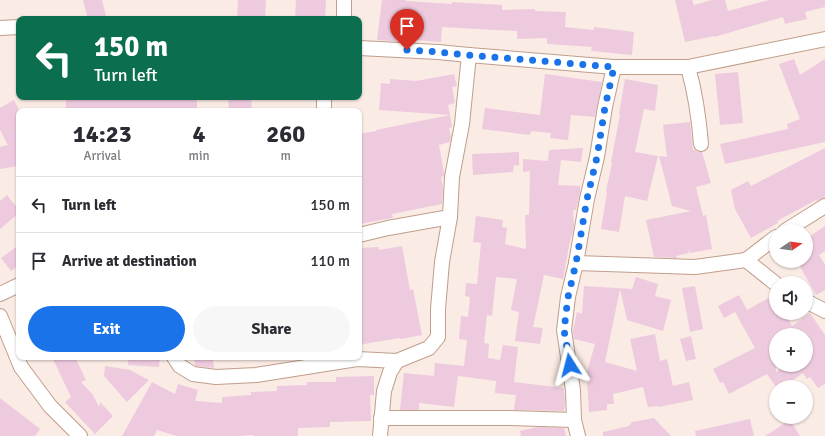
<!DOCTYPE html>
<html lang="en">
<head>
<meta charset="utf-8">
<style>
	:root { --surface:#fff; --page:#f7f7f7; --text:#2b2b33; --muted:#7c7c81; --line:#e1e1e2; --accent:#1a73e8 }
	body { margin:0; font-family:Signika,sans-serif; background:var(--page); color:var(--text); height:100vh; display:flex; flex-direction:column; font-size:15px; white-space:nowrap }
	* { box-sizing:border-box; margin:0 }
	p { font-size:13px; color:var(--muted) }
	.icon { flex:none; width:22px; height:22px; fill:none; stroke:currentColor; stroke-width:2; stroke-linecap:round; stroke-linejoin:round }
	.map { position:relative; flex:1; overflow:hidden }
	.details { position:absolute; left:16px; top:108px; width:346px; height:252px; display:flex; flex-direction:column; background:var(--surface); border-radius:8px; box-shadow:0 1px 3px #0004 }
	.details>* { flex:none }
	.hud { position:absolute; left:16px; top:16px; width:346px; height:84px; border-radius:8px; box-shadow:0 1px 3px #0004; background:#0b6e4f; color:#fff; overflow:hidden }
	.needle { width:26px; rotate:77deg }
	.fabs { position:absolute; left:769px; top:224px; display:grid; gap:8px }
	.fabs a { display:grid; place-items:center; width:44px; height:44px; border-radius:50%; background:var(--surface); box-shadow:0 1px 3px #0004; font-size:20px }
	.pin { position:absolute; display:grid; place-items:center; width:34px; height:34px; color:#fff; margin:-41px -17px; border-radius:50% 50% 50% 0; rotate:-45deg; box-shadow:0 0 4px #0007 }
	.pin .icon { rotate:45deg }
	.me { position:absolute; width:44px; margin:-22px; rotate:351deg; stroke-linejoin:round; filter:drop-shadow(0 0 3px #0008) }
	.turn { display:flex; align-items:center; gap:14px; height:84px; padding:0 12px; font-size:18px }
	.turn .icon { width:52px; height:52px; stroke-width:2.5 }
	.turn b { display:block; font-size:28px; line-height:34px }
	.eta { display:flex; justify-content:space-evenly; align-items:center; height:68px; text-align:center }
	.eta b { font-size:24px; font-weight:700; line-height:28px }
	.primary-button { display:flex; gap:8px; margin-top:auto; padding:8px 12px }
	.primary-button a { flex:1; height:46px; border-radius:24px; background:var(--accent); color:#fff; font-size:16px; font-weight:700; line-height:46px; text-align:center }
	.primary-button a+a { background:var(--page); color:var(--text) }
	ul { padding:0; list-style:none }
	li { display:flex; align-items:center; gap:12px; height:56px; padding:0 12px; border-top:1px solid var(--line) }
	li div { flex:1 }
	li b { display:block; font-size:15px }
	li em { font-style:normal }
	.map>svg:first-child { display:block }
</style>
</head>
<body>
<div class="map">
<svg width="825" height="436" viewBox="0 0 825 436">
	<rect width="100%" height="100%" fill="#faebe4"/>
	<g fill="#eecadf" fill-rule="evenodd">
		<polygon points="83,0 102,0 106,16 93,19 88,19"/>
		<polygon points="238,0 266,0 265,19 237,19"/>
		<polygon points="296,0 326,0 325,19 295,19"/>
		<polygon points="382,0 406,0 406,1 452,4 452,2 502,5 502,10 535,9 535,11 566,12 565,27 594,30 594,27 634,32 632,55 591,51 592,47 547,44 547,38 517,39 517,31 442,27 441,42 402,39 401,42 377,40"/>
		<polygon points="675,0 692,0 694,5 712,0 725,0 728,11 769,0 825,0 825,7 805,12 807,19 785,24 783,17 714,37 714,36 685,42"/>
		<polygon points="794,59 800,75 825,59 825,142 725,164 720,144 788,129 787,124 800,119 779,64"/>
		<polygon points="738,72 743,123 720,125 715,74"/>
		<polygon points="454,74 457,86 452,87 455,103 448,105 450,115 379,110 381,83 390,84 390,79 416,81"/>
		<polygon points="545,74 602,82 595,117 571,115 568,140 550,138 551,133 531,131 530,135 482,129 485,108 540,115"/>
		<polygon points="625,79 658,85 655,111 644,109 635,152 658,156 647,201 625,196 619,232 601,229 607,192 606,191 612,163 611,162 620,115 619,114"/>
		<rect x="66" y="97" width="131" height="14"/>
		<polygon points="228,97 251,97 252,111 229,111"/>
		<polygon points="14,100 19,110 19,166 0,169 0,147 8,145 0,130 0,108"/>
		<polygon points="450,115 452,127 449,128 451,137 450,142 439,145 444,173 444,176 441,177 443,188 442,204 392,214 393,218 359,224 359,134 376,131 376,130"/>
		<polygon points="690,122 693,150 695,150 698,152 702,152 711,183 696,187 703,216 706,215 712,249 690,253 687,247 689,253 676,256 677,258 654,257 646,220 691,211 672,206 659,156 667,157 663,125"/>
		<polygon points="583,148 581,162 561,160 558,185 580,186 580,193 576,210 573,210 574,226 572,236 571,236 563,279 544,275 533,327 543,328 540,344 515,341 519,312 511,310 517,279 496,277 492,316 487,315 484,343 489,344 488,358 500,360 503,345 518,347 514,382 564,388 565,402 564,411 514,410 516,395 495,393 496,381 458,376 454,407 419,403 419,410 400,410 404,373 434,376 435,363 464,366 467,340 459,339 461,316 468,317 470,297 465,296 466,283 477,284 481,243 473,242 476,216 503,220 502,227 507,228 505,244 526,249 525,215 529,215 530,171 523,172 523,159 548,161 549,150"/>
		<polygon points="825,148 825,198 816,201 816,200 777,221 778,223 751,238 735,209 731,190 748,181 751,186"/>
		<polygon points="519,152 519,166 514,165 513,172 473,175 472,154"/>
		<polygon points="7,195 19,210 19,213 0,229 0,201"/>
		<polygon points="825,226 825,251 819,255 825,265 825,290 816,295 797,261 806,261 806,239"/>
		<polygon points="19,245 19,265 11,271 1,258"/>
		<polygon points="402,246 410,290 413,289 422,335 401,339 400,338 375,342 359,345 359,248 379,247 379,250"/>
		<polygon points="636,277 658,284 655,296 671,300 663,331 627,320 620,289 605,362 637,371 630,339 655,334 660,361 667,359 673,386 689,382 693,400 659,407 659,406 648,407 643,387 613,394 614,404 607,404 607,410 589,412 587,379 585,379 595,344 574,339 573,331 577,312 582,314 584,286 632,289"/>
		<polygon points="695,286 703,329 690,332 682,288"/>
		<path d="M776,294V313H785L792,326L810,313L825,335V384L818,388L810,377L807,379L803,373L783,387H776L767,374L729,394L723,382L720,383L713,369L755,348L735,312L724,318L718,306L739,295L747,310ZM776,335H806V365H787L776,372Z"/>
		<polygon points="691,336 696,359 686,361 680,339"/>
		<polygon points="52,357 75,357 86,380 81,382 93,395 99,407 100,402 113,416 94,435 94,433 65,402 71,397"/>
		<polygon points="128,357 160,357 159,367 128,365"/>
		<polygon points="194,357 213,357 214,368 196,366 195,365"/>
		<polygon points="105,366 130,370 149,380 127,402 104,376"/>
		<polygon points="374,376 374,395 370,395 371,421 330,422 330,427 298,428 298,436 253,436 253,435 239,436 177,436 157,430 154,436 122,436 152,382 175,394 178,384 198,390 195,401 222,403 222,397 251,395 251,392 277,391 277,386 307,385 307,382 336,382 336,377"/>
		<polygon points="0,398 40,429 35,436 0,436"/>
		<polygon points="654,418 671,436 603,436 603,432 629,426 632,422"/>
		<polygon points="750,419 754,436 696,436 695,431"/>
		<polygon points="790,420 800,436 765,436"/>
		<polygon points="538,427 564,428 566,436 521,436 520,431"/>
	</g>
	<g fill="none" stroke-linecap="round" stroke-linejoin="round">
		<defs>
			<g id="minor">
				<polyline points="344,0 344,19"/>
				<polyline points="0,28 19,27"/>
				<polyline points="359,48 438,52 469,55 614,67 688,67 825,39"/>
				<path d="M688,67C695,92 699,118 701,144"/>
				<polyline points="324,111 324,97"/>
				<polyline points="785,231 825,206"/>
				<polyline points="359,235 388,228 450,217"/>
				<polyline points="746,260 776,237"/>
				<polyline points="576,263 695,267 746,260 776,284"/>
				<polyline points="0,294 19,285"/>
				<polyline points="806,301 825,311"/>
				<polyline points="0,316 21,367 50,406 80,436"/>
				<polyline points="174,357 180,366 193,374 216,377 256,375 357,359 397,361 429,348 438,337 438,309 442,262 450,217 452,177 462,124 469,55"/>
				<polyline points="381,418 510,418 574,420"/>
				<polyline points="380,436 384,391 390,372 397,361"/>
				<polyline points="578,436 574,420 573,390 564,330 568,297 576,263 587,199 597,157 605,107 614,67"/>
			</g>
		</defs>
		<use href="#minor" stroke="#c09e8b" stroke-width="16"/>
		<use href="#minor" stroke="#fff" stroke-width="14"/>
	</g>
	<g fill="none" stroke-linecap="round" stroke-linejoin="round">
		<polyline stroke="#1a73e8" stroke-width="7" stroke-dasharray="0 12.6" points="407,50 438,52 468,55 614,67 605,107 597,157 587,199 576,263 568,297 564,330 570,365"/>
	</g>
</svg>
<div class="fabs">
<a><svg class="needle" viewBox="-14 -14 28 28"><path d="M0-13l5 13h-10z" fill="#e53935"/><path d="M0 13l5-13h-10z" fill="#7c7c81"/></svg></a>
<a><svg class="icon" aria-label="sound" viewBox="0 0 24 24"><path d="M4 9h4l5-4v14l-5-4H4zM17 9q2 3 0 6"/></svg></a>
<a>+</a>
<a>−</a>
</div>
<div class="pin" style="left:407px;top:50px;background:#d93025"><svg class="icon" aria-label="arrive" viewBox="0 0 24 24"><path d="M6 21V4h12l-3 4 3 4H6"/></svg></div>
<svg class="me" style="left:570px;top:365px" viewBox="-20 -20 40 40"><path d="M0-17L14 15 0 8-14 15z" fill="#1a73e8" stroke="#fff" stroke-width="4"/></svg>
<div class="hud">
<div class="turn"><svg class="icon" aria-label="left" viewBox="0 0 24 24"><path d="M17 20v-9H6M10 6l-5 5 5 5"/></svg><div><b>150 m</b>Turn left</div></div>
</div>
<section class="details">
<div class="eta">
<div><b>14:23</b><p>Arrival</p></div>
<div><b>4</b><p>min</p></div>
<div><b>260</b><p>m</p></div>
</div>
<ul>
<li><svg class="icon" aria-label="left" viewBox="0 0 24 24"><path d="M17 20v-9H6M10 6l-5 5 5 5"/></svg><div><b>Turn left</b></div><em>150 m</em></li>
<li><svg class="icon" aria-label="arrive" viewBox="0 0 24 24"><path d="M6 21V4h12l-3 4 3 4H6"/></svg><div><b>Arrive at destination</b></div><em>110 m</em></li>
</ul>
<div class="primary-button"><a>Exit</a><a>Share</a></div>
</section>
</div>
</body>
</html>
